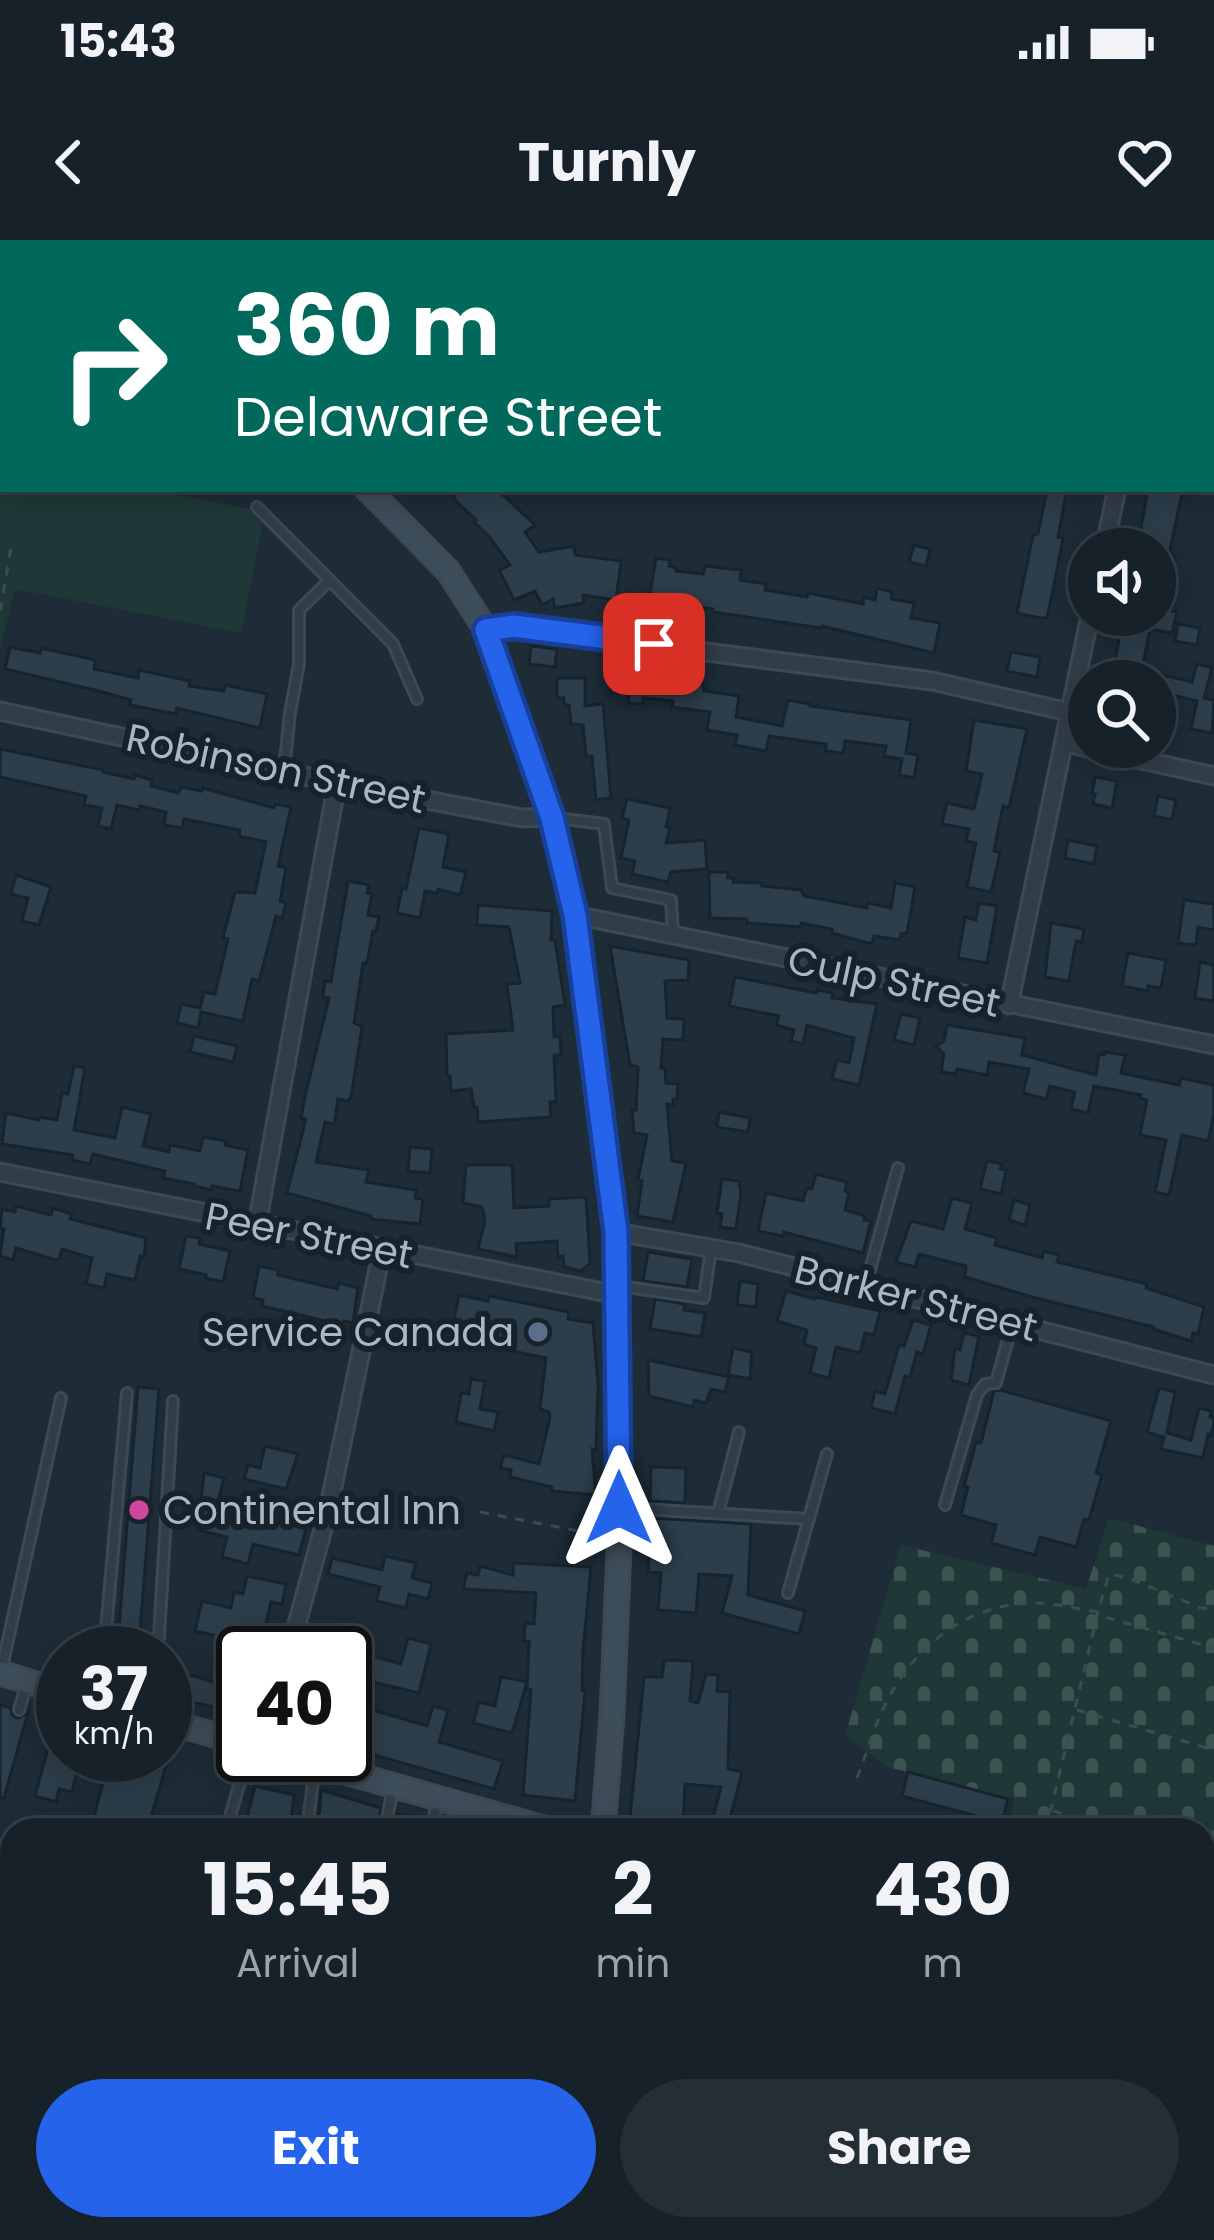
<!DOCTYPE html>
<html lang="en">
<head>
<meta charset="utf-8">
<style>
	:root { --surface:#162129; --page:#232e35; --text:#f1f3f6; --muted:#9ea3a8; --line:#353e46; --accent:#2563eb }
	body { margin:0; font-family:Poppins,sans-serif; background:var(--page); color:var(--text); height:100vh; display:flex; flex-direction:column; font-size:45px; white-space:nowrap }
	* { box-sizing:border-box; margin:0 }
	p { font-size:39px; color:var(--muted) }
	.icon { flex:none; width:66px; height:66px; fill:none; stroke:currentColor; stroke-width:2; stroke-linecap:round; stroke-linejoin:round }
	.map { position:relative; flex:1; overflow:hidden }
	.sheet { position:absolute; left:0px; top:1578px; width:1215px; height:423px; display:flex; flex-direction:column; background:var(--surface); border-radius:36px 36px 0 0; box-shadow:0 6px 30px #0003,0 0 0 3px var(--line) }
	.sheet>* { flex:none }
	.banner { position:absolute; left:0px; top:0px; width:1215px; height:252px; box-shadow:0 6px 30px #0003,0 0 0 3px var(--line); background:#00695c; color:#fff; overflow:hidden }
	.buttons { position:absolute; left:1068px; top:288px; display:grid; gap:24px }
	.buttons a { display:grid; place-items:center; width:108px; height:108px; border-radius:50%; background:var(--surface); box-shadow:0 6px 30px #0003,0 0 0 3px var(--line); font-size:60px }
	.speed { position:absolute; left:36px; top:1386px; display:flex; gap:24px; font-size:60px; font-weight:700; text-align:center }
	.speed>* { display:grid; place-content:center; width:156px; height:156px; border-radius:50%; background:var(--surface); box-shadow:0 6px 30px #0003,0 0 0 3px var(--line); line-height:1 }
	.speed small { font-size:30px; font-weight:400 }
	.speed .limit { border:6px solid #111; border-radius:18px; background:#fff; color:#111 }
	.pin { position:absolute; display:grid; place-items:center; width:102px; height:102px; color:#fff; margin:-51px; border-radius:24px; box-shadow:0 6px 18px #0006 }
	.me { position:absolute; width:132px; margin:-66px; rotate:0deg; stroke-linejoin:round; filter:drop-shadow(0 0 9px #0008) }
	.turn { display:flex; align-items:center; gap:42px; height:252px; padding:0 36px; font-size:54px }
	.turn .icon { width:156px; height:156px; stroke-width:2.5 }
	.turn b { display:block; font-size:84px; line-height:102px }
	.eta { display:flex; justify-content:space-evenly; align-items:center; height:204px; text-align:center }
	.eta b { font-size:72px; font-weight:700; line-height:84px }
	.primary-button { display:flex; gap:24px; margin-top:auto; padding:24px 36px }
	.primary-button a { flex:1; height:138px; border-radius:72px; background:var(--accent); color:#fff; font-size:48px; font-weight:700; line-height:138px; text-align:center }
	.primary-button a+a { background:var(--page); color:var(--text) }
	.status { display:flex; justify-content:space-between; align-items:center; height:84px; padding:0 60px; background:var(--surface); direction:ltr }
	.status svg { height:33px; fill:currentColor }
	header { display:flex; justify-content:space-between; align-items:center; height:156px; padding:0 36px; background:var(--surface); font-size:54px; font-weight:700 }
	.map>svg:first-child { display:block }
</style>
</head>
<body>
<div class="status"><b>15:43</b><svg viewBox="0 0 49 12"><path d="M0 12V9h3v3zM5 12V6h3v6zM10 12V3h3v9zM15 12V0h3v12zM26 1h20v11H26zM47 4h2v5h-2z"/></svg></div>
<header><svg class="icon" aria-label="back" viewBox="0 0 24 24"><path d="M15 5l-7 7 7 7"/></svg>Turnly<svg class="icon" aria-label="heart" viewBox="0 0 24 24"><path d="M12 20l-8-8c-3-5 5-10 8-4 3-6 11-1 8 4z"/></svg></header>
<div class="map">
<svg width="1214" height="2000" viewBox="0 0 1214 2000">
	<defs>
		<pattern id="cemetery-stones" width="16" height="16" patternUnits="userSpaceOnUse" patternTransform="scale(3)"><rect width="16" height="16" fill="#1f3837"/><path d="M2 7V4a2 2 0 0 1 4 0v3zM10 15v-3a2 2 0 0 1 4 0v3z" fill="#3d5352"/></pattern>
	</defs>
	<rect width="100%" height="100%" fill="#1d2c37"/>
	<polygon fill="url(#cemetery-stones)" points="1109,1278 1214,1306 1214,1755 1203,1752 1203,1590 1007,1590 1015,1559 888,1527 845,1496 901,1305 1086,1349"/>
	<g fill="#1f3837">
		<polygon points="0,220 3,220 3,249 147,249 265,272 241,393 15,349 0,410"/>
		<polygon points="1214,1823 1214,2000 1173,2000 1177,1989 1203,1989 1203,1858"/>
	</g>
	<g fill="#2c3e4b" stroke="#18242d" stroke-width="3">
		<polygon points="461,249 495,249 502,254 535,285 525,292 539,312 574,306 575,315 621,321 616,360 583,355 584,363 555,368 553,359 542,365 535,351 514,360 499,330 510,325 491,299 474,282 476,280 453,258"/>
		<polygon points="1047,249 1067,249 1058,297 1063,298 1054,346 1047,378 1040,378 1017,373 1033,295 1038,294"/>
		<polygon points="1148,249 1183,249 1169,314 1175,315 1171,335 1155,332 1155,309 1137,309"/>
		<polygon points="914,305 930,309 926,326 909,322"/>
		<polygon points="656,318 670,320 669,326 676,328 676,331 703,334 705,326 741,330 740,340 766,344 765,350 807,357 808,353 863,364 864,357 875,360 877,348 892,352 891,359 914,363 911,378 940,383 934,413 822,386 821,388 713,372 713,369 651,359 652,354 650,354"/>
		<polygon points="1155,368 1177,372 1172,393 1150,389 1142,430 1192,442 1197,424 1212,428 1204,458 1214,460 1212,493 1191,489 1197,461 1160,452 1163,441 1112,441 1123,375 1155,375"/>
		<polygon points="1178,384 1200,388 1197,405 1175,401"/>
		<polygon points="531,406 557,409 555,427 529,424"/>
		<polygon points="10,407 40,413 41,408 95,420 94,429 138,438 139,430 190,441 189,446 224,451 225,445 267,454 260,488 177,468 176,474 130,465 131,460 99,451 5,429"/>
		<polygon points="1011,412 1040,417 1037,437 1007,431"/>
		<polygon points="626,429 645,430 645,434 702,443 704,451 739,456 736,477 782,486 788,460 810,464 810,466 911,480 906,513 918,515 914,538 899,535 902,519 884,516 886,506 845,501 843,513 826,511 826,504 769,496 766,511 735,505 737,495 707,490 710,472 672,467 673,461 643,458 643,464 628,463 629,454 610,453 611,437 625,437"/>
		<polygon points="557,438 585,438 585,466 603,464 611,558 596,560 592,516 586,516 583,485 571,484 569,465 564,465 564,458 557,458"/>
		<polygon points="974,480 1027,489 1009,568 1003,566 994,611 1000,613 991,652 967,647 976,603 966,601 969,589 942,584 947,563 974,569 982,534 966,531"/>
		<polygon points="0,509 103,530 103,532 134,539 135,535 152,540 151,546 178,553 181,547 202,551 203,548 274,568 275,564 291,567 278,626 286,628 280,661 286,663 282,678 276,676 259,741 252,739 243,781 201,772 198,788 177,783 181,764 200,768 204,752 215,754 228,699 223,698 235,652 255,653 266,602 239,596 240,590 184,579 182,588 164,585 166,572 140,566 139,570 117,565 111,589 98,586 102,568 84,565 86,556 0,537"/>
		<polygon points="1095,537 1117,541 1112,568 1093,564 1095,554 1092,554"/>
		<polygon points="1158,556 1176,560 1172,580 1154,576"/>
		<polygon points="627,559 670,568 666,587 670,588 666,603 705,600 707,629 671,632 668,642 632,634 635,621 621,618 629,580 622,578"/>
		<polygon points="419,588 449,594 443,627 466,632 460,655 438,649 437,653 425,651 420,678 397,673 402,648 406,649"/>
		<polygon points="1068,600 1097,606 1094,624 1065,618"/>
		<polygon points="709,632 728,632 728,638 734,638 733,642 762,643 762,646 801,650 804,656 867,668 868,663 891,668 895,643 915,647 907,693 901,694 900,700 874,696 872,704 832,693 832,689 801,683 801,687 747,683 747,679 710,678"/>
		<polygon points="16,635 51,647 39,685 22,681 28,658 11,654"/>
		<polygon points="348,641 369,645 367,653 372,654 368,675 379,677 376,691 373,691 367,723 363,723 354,783 362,787 351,857 348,861 338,859 334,884 325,882 316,922 369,930 366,942 416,950 415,958 423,959 420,984 371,979 371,976 287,953 306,879 301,878 306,852 329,758 323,757 325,741 331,742"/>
		<polygon points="1184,660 1214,664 1214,690 1198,687 1196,705 1178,703"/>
		<polygon points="979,663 997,666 987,723 958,718 965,677 976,680"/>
		<polygon points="478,665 552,671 551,700 555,700 565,765 553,767 554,797 560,796 561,815 554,815 556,862 550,862 551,877 478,882 477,867 474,867 471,849 451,851 450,836 447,836 446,794 513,790 507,744 520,743 509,687 477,685"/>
		<polygon points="1051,683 1084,689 1082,702 1076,701 1069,741 1045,737"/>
		<polygon points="610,706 689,720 688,740 665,741 667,778 684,779 683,800 663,799 661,828 665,828 666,843 678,844 677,859 673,859 673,865 667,864 672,921 686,923 673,982 637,976 642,941 638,940 647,895 634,893 632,870 636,870 638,827 630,825"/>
		<polygon points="1128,713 1166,720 1161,748 1148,746 1148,751 1122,746"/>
		<polygon points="1200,722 1214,725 1214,761 1195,758"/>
		<polygon points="735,737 816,753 817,750 833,753 832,758 877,764 859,845 832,839 837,820 849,823 854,798 807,785 803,804 791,801 794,790 776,785 779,776 729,766"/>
		<polygon points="901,774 920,778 914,805 894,800"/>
		<polygon points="947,785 1025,798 1022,815 1096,835 1099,814 1104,815 1104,812 1125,815 1121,833 1179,845 1181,838 1214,845 1214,874 1208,901 1182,895 1169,955 1155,952 1166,900 1140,895 1147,860 1140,858 1141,855 1094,846 1088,873 1071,869 1075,852 1050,846 1046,859 1023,853 1029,829 989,822 987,835 957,829 956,834 941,832 944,814 936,806 944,801"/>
		<polygon points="194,796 237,806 233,822 190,812"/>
		<polygon points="74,826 85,828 74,890 115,898 122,867 151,874 143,906 169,912 170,905 200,911 203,897 226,901 225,905 248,910 240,951 212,946 212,950 194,946 194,944 163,938 165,931 93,914 90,924 72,920 73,915 2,904 6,873 39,880 40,877 57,880 62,853 68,854"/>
		<polygon points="719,872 750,878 748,892 717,887"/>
		<polygon points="410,907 432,909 430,933 408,931"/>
		<polygon points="987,921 1002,924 1000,929 1006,930 1001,954 980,949"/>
		<polygon points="466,925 512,925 514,968 549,966 549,959 586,957 590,1023 581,1031 564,1027 563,1016 558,1017 557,1001 516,1004 517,1017 478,1009 485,981 482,967 463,963"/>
		<polygon points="816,934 847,942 845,951 849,953 845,970 865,976 864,980 871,981 863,1013 784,992 783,996 758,991 766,953 803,961 807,948 812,949"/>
		<polygon points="722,939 739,941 741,952 736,989 720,987 722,974 717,973"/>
		<polygon points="952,958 972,963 965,989 997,998 995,1005 1042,1018 1044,1011 1059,1015 1057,1022 1147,1044 1146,1048 1204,1067 1198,1094 1193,1093 1191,1101 1153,1089 1154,1087 1032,1057 965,1037 966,1026 919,1014 915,1027 896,1022 911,981 943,989"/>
		<polygon points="1014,960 1030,965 1025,985 1009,980"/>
		<polygon points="16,966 51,975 53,968 72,974 70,979 146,998 144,1017 140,1016 135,1040 107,1034 104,1048 86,1044 92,1018 62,1009 59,1019 56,1020 16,1008 13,1020 0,1016 4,989 0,988 2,969 15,972"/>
		<polygon points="186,996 200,998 199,1004 230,1011 223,1042 206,1038 206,1035 179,1029"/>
		<polygon points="648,1012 692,1019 687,1047 643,1041"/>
		<polygon points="259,1026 278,1030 278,1035 337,1049 339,1043 358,1048 353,1083 344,1081 343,1085 262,1066 263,1060 253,1058"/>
		<polygon points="740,1041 758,1044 756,1067 737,1065"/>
		<polygon points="786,1051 815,1059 816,1057 880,1071 874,1095 865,1093 860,1113 836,1107 829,1138 810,1133 816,1108 804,1104 807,1090 777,1081"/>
		<polygon points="459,1055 488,1061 489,1056 569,1072 568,1079 593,1083 598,1145 596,1210 592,1209 596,1255 552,1251 552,1247 510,1237 511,1230 500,1228 504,1215 539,1224 550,1178 549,1172 540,1169 546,1118 478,1104 481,1095 452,1089"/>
		<polygon points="655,1059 685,1064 684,1070 705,1073 701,1097 650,1089"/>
		<polygon points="913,1080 931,1085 923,1114 917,1112 910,1137 905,1136 895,1174 871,1168 875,1151 885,1154 899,1105 904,1106"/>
		<polygon points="964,1093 979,1096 969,1145 951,1140 955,1108 960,1110"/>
		<polygon points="733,1108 752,1112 750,1139 728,1135"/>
		<polygon points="648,1120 729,1137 725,1152 711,1149 706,1163 694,1160 693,1167 649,1156"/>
		<polygon points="471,1139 485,1141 480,1169 498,1172 494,1191 456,1182 461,1153 469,1154"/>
		<polygon points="138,1147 159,1149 140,1392 136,1392 135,1413 117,1413"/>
		<polygon points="1159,1148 1175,1152 1167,1193 1191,1200 1199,1168 1211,1171 1210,1177 1214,1178 1214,1183 1211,1195 1208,1194 1203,1218 1161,1209 1164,1197 1147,1192"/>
		<polygon points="1000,1150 1111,1181 1096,1233 1102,1235 1089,1280 1084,1279 1076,1307 1040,1297 1035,1315 991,1303 996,1285 961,1275 968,1247 964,1246 976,1202 981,1203 994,1151"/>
		<polygon points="265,1206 298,1214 286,1249 244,1239 248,1225 260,1228"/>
		<polygon points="651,1227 686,1228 685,1263 650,1261"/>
		<polygon points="204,1233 224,1238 216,1269 306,1288 299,1315 253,1304 248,1324 222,1317 227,1297 198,1290"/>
		<polygon points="651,1278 751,1284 748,1355 805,1371 799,1394 722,1373 732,1336 699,1334 696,1373 658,1370 661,1333 648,1332"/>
		<polygon points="385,1316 416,1323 412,1338 432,1343 428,1359 409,1354 406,1368 376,1361 380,1347 328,1334 332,1318 382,1330"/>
		<polygon points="513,1323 591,1327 583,1411 582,1450 585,1451 575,1561 523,1555 531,1450 527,1449 529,1401 524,1401 525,1383 534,1384 536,1353 463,1349 467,1333 478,1335 480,1326 513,1335"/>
		<polygon points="247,1336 286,1344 282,1364 271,1362 261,1406 195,1391 202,1361 231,1368 234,1352 243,1354"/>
		<polygon points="408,1398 431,1404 419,1453 373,1442 365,1468 427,1486 433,1466 448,1470 439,1502 503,1521 494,1549 357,1510 358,1504 345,1500 345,1425 350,1426 355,1411 401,1424"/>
		<polygon points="664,1420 693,1421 690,1461 698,1463 706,1434 718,1435 717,1451 730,1452 728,1529 742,1532 727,1590 710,1590 721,1547 685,1544 683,1590 629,1588 644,1437 662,1437"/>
		<polygon points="231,1433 243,1436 243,1478 224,1472 225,1469 184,1461 190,1435 227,1446"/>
		<polygon points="501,1437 527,1442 512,1493 473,1483 479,1462 495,1466"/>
		<polygon points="0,1465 11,1468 12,1475 18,1478 28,1473 4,1558 0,1557"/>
		<polygon points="59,1468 63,1468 63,1515 169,1515 150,1581 138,1577 135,1588 94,1576 105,1535 78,1528 72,1552 59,1549 56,1562 35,1556"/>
		<polygon points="908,1532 1008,1559 1000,1590 973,1590 977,1576 902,1556"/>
		<polygon points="255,1546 294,1555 290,1590 244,1590"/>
		<polygon points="321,1550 381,1568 377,1590 318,1590"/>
		<polygon points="396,1574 426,1578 424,1590 393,1590"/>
	</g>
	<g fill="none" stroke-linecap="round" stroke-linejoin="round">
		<defs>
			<g id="lane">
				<polyline points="257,267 393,404 417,459"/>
				<polyline points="284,530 290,473 299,424 299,370 329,341"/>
				<polyline points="557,578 604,584 612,648 671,660 673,695"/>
				<polyline points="866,1044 898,928"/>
				<polyline points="619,1046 704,1058 711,1009"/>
				<polyline points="945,1265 977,1155 985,1144 996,1143 1012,1085"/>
				<polyline points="625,1268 809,1279"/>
				<polyline points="718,1273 739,1192"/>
				<polyline points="788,1353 827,1214"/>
				<polyline points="104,1413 127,1153"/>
				<polyline points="158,1413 173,1161"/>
				<polyline points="1,1432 61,1158"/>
				<polyline points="19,1470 27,1443"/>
				<polyline points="226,1590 248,1515"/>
				<polyline points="307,1590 315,1525"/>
				<polyline points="385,1590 393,1547"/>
				<polyline points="432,1590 437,1559"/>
			</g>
			<g id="street">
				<polyline points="345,0 348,3"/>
				<polyline points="770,3 771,0"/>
				<polyline points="1169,3 1169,0"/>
				<polyline points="1212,230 1214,230"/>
				<polyline points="1104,309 1117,249"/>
				<polyline points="486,390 514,387 932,441 1069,472"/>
				<polyline points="0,471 337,543 522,578 552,577"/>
				<polyline points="1065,503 1214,536"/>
				<polyline points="575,675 1214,805"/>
				<polyline points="1009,765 1090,375"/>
				<polyline points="0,932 618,1055"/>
				<polyline points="257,985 337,543"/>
				<polyline points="616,992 739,1013 1214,1135"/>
				<polyline points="289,1413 328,1271 382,1010"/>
				<polyline points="0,1752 12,1755"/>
				<polyline points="882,1989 923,2000"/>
				<polyline points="850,2000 853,1989"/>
				<polyline points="1084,2000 1087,1989"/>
			</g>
			<g id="secondary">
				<polyline points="112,0 115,3"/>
				<polyline points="367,249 448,331 486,390 552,577 575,675 616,992 619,1309 612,1475 603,1590"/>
				<polyline points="0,1433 63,1452"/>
				<polyline points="165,1481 243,1503"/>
				<polyline points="285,1515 551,1590"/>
				<polyline points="1203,1776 1214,1778"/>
				<polyline points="548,2000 550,1989"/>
			</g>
		</defs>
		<use href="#lane" stroke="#3d4953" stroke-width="14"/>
		<use href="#street" stroke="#3d4953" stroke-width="21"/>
		<use href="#secondary" stroke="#3d4953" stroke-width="27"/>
		<g stroke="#37504f" stroke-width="3" stroke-dasharray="9 9" stroke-linecap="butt">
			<polyline points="0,371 12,302"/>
			<polyline points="480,1272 589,1293 590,1309 599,1309"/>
			<polyline points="1077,1470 1214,1510"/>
			<path d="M857,1538C866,1515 873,1491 883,1469C912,1408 965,1364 1034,1363C1055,1363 1078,1369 1098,1372L1109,1334L1128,1338L1201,1368L1214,1369"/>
			<polyline points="1053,1571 1121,1590"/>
			<polyline points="1046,1590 1098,1372 1101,1376 1214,1408"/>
			<polyline points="1203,1613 1214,1616"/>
			<polyline points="1203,1720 1214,1723"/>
			<polyline points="1214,1876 1204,1889 1214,1891"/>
			<polyline points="1203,1888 1214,1917"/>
		</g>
		<use href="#lane" stroke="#313d47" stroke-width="8"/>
		<use href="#street" stroke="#313d47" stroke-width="15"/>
		<use href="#secondary" stroke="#3e4d5a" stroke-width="21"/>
	</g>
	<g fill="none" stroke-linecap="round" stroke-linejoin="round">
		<defs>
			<polyline id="route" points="619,1268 616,992 575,675 552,578 486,390 514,386 654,404"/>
		</defs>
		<use href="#route" stroke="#184099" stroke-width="30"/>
		<use href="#route" stroke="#2563eb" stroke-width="21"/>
	</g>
	<circle fill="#5c6f8a" stroke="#17222b" stroke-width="4.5" cx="538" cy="1092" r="12"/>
	<circle fill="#d1479c" stroke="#17222b" stroke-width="4.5" cx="139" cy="1270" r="12"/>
	<g text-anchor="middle" stroke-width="12" stroke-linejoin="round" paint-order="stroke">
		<g font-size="39" fill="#aab8c5" stroke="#17222b">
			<text transform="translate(276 528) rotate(12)" y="14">Robinson Street</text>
			<text transform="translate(894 741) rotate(12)" y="14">Culp Street</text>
			<text transform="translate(309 995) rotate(11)" y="14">Peer Street</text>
			<text transform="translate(916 1058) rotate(14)" y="14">Barker Street</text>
		</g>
		<g font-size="39" fill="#aab8c5" stroke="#17222b" text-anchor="end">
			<text x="514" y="1106">Service Canada</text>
			<text x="163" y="1284" text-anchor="start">Continental Inn</text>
		</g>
	</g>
</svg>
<div class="buttons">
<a><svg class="icon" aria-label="sound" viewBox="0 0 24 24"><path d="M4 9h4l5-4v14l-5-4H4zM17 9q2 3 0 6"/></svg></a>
<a><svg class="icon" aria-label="search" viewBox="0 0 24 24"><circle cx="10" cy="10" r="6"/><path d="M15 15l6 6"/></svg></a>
</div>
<div class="speed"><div>37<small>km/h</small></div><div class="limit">40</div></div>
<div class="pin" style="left:654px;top:404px;background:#d93025"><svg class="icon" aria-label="arrive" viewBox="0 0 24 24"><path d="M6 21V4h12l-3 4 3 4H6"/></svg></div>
<svg class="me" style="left:619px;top:1268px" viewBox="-20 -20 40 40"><path d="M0-17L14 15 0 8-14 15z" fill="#2563eb" stroke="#fff" stroke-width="4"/></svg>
<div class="banner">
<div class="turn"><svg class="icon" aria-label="right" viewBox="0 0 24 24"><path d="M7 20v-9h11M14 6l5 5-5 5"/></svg><div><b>360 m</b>Delaware Street</div></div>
</div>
<section class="sheet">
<div class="eta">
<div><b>15:45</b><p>Arrival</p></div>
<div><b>2</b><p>min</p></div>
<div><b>430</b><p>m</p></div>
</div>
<div class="primary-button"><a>Exit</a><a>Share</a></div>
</section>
</div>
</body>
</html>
